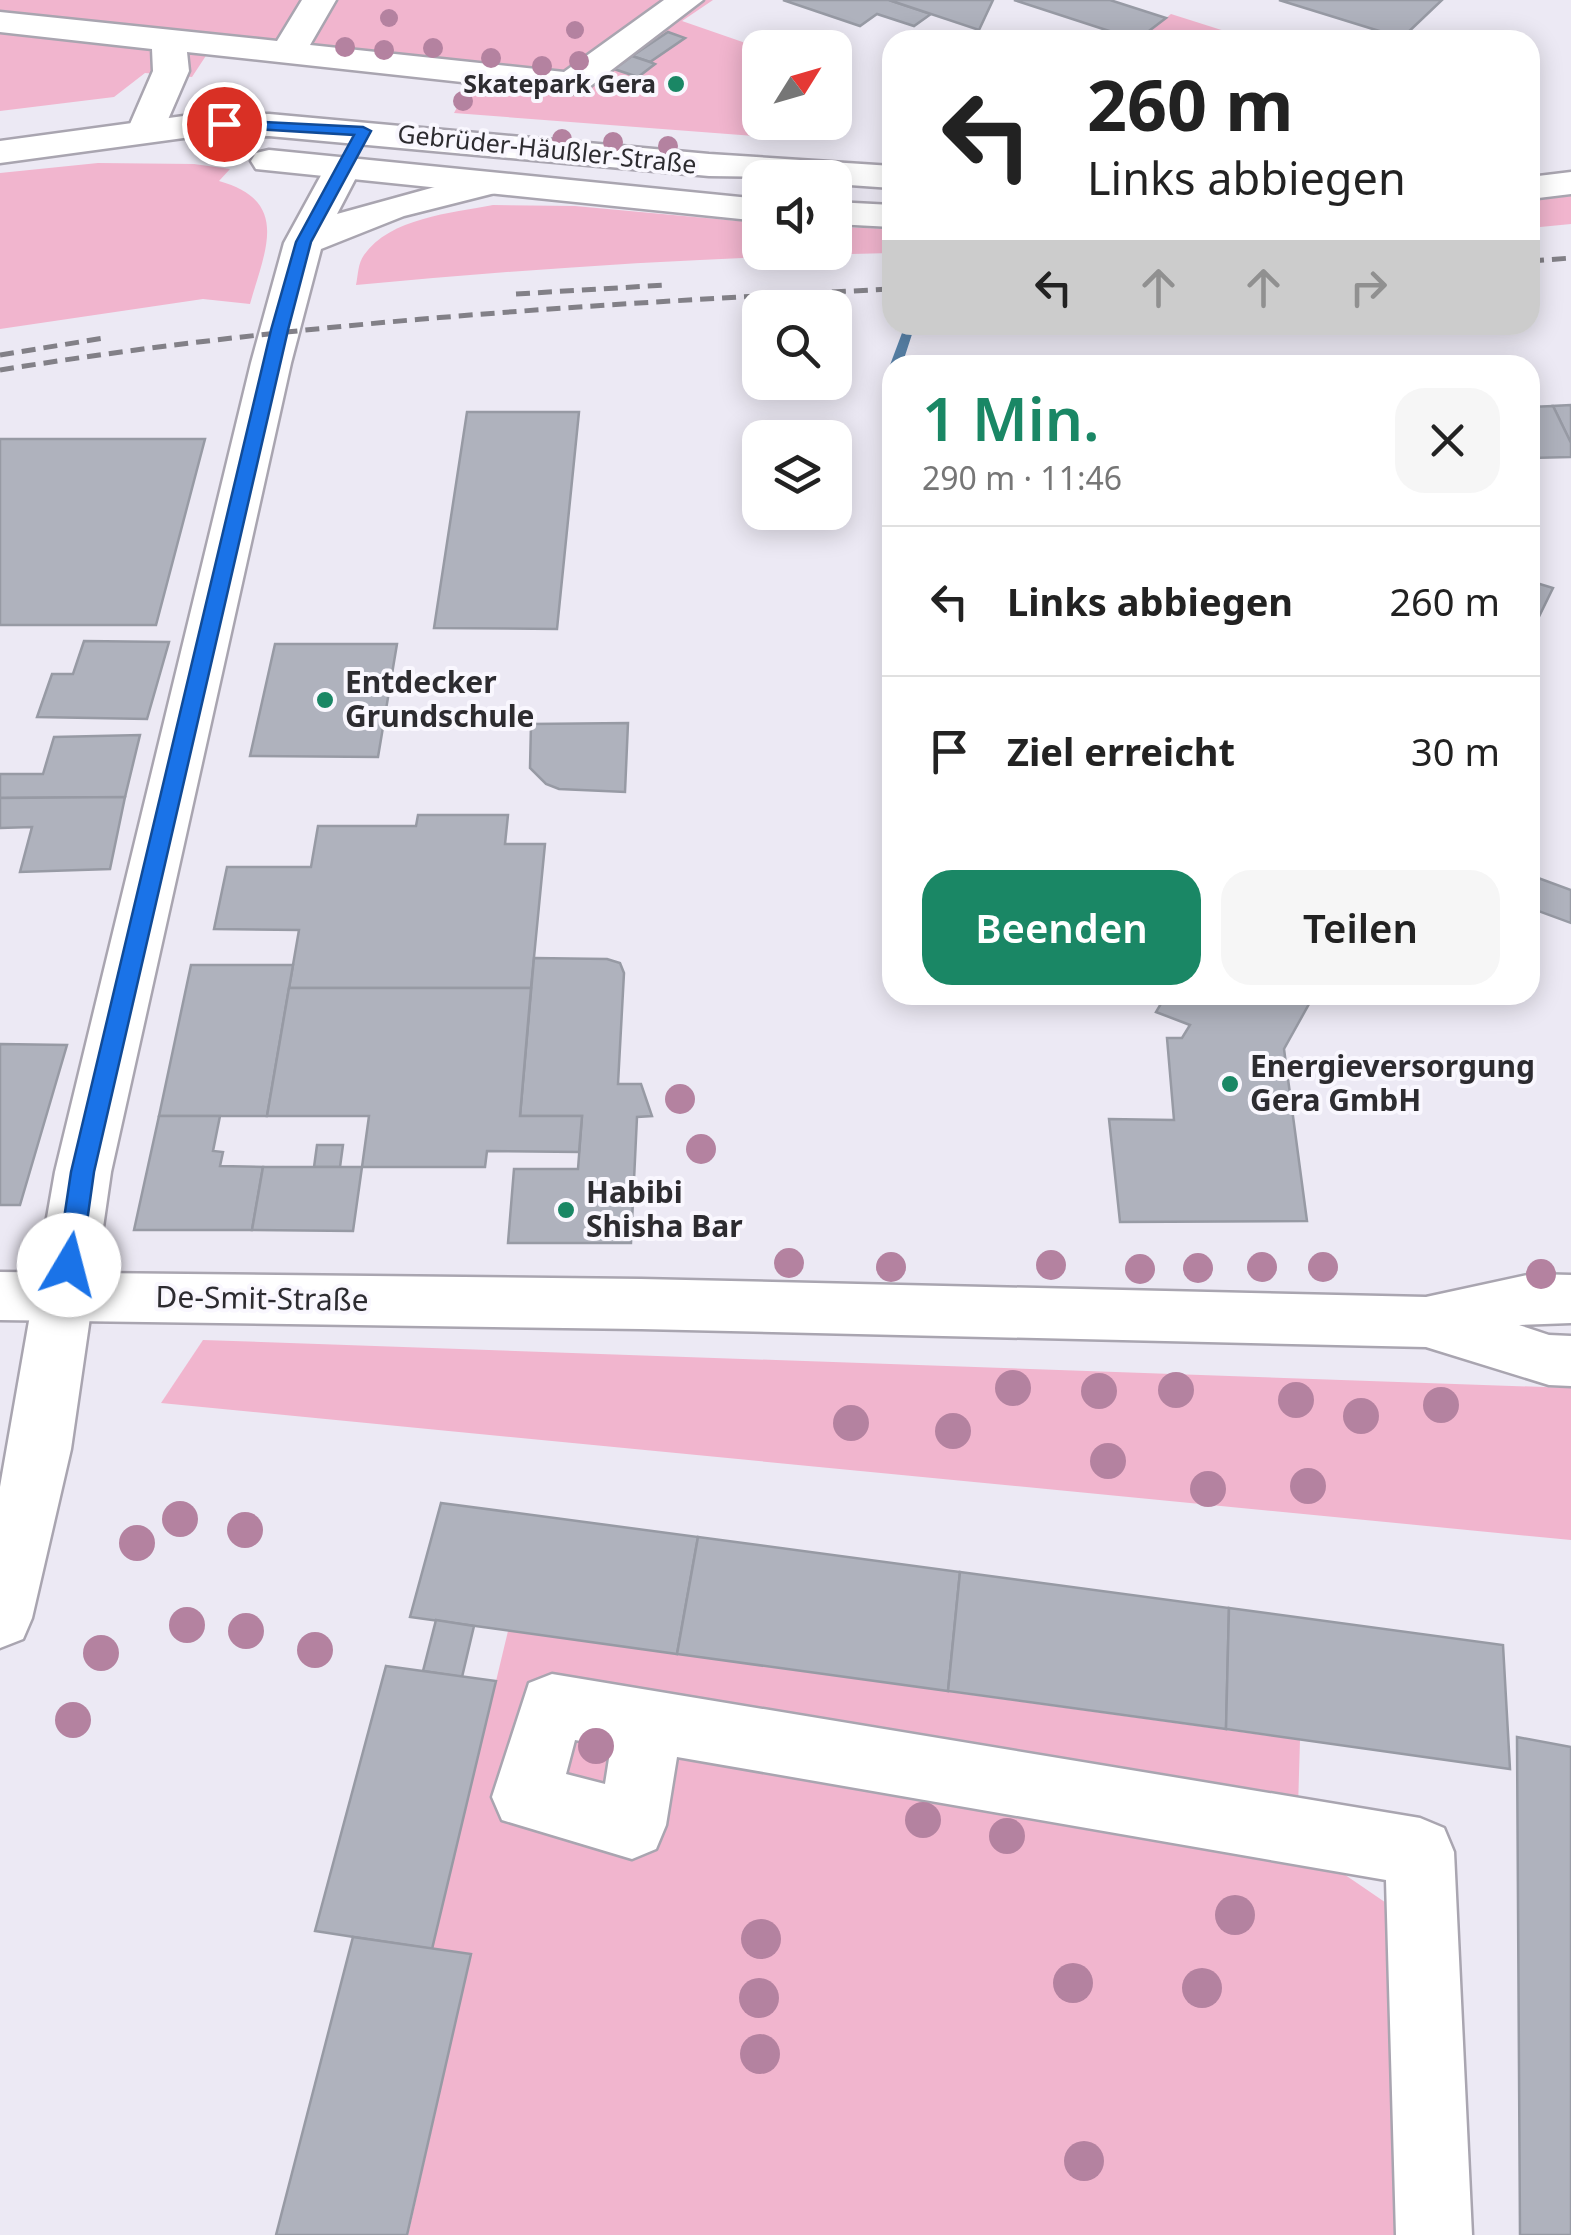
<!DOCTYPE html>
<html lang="de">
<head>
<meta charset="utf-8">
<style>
	:root { --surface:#fff; --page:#f6f6f6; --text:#222; --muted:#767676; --line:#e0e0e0; --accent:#1a8765 }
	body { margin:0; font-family:"Noto Sans",sans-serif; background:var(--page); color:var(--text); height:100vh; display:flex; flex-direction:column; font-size:38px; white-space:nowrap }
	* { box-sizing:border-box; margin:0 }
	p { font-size:32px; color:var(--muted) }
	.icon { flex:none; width:55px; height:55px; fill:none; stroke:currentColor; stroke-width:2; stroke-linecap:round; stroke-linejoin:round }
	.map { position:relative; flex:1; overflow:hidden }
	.drawer { position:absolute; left:882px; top:355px; width:658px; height:650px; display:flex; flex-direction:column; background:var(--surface); border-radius:30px; box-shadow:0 5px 25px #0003 }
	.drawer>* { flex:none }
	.top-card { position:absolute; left:882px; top:30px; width:658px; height:305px; border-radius:30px; box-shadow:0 5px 25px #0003; background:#fff; color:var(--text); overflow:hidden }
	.needle { width:65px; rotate:53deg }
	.tools { position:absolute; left:742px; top:30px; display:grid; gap:20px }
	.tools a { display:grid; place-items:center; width:110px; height:110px; border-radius:20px; background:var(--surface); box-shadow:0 5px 25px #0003; font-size:50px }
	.pin { position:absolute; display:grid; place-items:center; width:85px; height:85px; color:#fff; margin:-42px; border:5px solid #fff; border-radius:50%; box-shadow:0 2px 10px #0007 }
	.me { position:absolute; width:110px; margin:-55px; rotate:8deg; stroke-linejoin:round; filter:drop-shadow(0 0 8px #0008) }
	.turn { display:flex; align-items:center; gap:35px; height:210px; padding:0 40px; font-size:45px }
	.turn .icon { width:130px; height:130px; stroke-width:2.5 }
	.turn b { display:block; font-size:70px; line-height:85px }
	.lanes { display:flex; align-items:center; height:95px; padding:0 40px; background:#0003; justify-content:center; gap:50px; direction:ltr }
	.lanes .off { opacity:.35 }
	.round { display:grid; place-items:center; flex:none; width:105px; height:105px; border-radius:30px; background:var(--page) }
	.overview { display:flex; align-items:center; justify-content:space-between; height:170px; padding:0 40px }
	h1 { font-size:60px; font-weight:600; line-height:75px; color:var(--accent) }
	.button { display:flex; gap:20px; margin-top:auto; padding:20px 40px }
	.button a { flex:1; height:115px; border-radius:30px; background:var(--accent); color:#fff; font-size:40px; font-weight:600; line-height:115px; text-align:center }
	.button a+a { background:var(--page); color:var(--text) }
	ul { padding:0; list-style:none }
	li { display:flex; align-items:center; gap:30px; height:150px; padding:0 40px; border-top:2px solid var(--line) }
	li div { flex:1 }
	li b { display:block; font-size:38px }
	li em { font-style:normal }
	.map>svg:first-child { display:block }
</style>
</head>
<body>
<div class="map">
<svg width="1571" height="2235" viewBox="0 0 1571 2235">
	<rect width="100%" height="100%" fill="#ece9f4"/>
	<g fill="#f1b5ce">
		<polygon points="0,0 713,0 682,21 760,48 760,122 799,123 781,138 454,113 473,78 211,48 192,77 145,73 114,97 0,111"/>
		<polygon points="1171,14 1253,40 1139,40"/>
		<path d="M98,163L194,164L230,169L219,181C291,201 265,250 250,304L203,299L0,329V173Z"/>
		<polygon points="1571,196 1571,224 1530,228 1530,201"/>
		<path d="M493,205L575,206L760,223V252H835V227L892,229V253C713,257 535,268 356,285C358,275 358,263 364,255C390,218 451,213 493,205Z"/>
		<polygon points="203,1340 1571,1388 1571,1540 161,1403"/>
		<polygon points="508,1631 1300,1740 1297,1842 1395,1909 1394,2235 408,2235 471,1955 432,1949"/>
	</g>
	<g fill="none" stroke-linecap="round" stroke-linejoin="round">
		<polygon fill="#5882a8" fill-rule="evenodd" points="905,325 915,325 902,365 892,365 892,367 890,365"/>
	</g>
	<g fill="#afb2bd" stroke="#979aa4" stroke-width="2.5">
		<polygon points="783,0 889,0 931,14 914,26 877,14 860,26"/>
		<polygon points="889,0 993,0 979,30"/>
		<polygon points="1014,0 1110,0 1166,18 1137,40"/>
		<polygon points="1279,0 1442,0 1402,38"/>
		<polygon points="668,32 685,38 650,62 632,56"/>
		<polygon points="632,56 650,62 655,64 638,77 614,69"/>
		<polygon points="1571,405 1571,443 1553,406"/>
		<polygon points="1553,406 1571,443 1571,457 1530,458 1530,407"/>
		<polygon points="467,412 579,412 557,629 434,628"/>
		<polygon points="0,439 205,439 156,625 0,625"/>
		<polygon points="1530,581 1553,588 1530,635"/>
		<polygon points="84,641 169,642 147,719 37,717 52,674 73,674"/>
		<polygon points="275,644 397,644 378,757 250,756"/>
		<polygon points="628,723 625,792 559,789 546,784 530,768 531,724"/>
		<polygon points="140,735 125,797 0,798 0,774 43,774 54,737"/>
		<polygon points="125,797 110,869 20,872 32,827 0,828 0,798"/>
		<polygon points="418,815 508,815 505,844 545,844 531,988 289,988 299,930 214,929 227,867 311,867 318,826 416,826"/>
		<polygon points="1530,875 1571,890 1571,923 1530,908"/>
		<polygon points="534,958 607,959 620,963 624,973 618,1084 641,1084 652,1116 637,1117 631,1243 508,1243 514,1169 578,1169 582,1116 520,1116"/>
		<polygon points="191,965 293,965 267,1116 159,1116"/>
		<polygon points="289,988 531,988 520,1116 582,1116 579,1152 487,1151 485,1167 362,1167 369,1116 267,1116"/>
		<polygon points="1166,995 1314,995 1284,1049 1307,1221 1120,1222 1109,1119 1174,1120 1167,1038 1182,1038 1190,1025 1156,1012"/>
		<polygon points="0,1044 67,1045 20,1205 0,1205"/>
		<polygon points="159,1116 220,1116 213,1151 223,1152 220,1166 263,1167 252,1230 134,1230"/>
		<polygon points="317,1145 343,1145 340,1167 314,1167"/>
		<polygon points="263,1167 362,1167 353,1231 252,1230"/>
		<polygon points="441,1503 698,1537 677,1654 410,1617"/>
		<polygon points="698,1537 960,1572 948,1691 677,1654"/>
		<polygon points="960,1572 1229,1608 1226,1729 948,1691"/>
		<polygon points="1229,1608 1503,1645 1510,1769 1226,1729"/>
		<polygon points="436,1620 474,1626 462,1677 423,1671"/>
		<polygon points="386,1666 496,1681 432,1949 315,1931"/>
		<polygon points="1517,1737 1571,1747 1571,2235 1520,2235"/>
		<polygon points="353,1937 471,1954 407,2235 276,2235"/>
	</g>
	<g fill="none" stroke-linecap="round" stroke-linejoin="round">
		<defs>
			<g id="minor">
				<polygon points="302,0 336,0 310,45 564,72 664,0 703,0 584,91 571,94 187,52 189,71 163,131 158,139 145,142 132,139 127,131 153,71 152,49 0,32 0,12 277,41"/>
				<polygon points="343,157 356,160 361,168 337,214 482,174 495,177 501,185 495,193 404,216 321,249 291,363 111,1172 71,1449 32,1618 23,1639 0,1648 0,1487 55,1172 251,363 284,243 325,168 330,160"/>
				<path d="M552,1674L1420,1818L1444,1828L1454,1852L1472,2235H1396L1386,1880L677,1757L666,1825L656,1849L632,1859L502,1820L492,1797L529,1683ZM575,1740L611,1746L605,1784L566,1774Z"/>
			</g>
			<g id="major">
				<polygon points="269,114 709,154 892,166 892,188 835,184 835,178 709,176 269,136 191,137 0,163 0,141 191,115"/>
				<polygon points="269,150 760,199 760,221 256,169 251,161 256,153"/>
				<polygon points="1571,172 1571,194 1530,199 1530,177"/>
				<polygon points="835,202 892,205 892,227 835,224"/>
				<polygon points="0,1272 641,1279 1426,1297 1532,1274 1571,1275 1571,1323 1519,1325 1549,1335 1571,1336 1571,1386 1549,1385 1426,1347 641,1329 0,1320"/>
			</g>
		</defs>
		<use href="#minor" stroke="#a9a5b0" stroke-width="5"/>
		<use href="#major" stroke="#a9a5b0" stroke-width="5"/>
		<use href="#minor" fill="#fff" fill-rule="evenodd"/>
		<use href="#major" fill="#fff" fill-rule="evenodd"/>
		<g stroke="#828087" stroke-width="5" stroke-dasharray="14 8" stroke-linecap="butt">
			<polyline points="1530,261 1571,258"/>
			<polyline points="516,294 666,285"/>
			<polyline points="0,355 104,338"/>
			<path d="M0,370C296,322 593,304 892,289"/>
		</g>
	</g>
	<g fill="#b482a0">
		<circle cx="389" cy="18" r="9"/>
		<circle cx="575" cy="30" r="9"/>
		<circle cx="345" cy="47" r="10"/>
		<circle cx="433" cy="48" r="10"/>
		<circle cx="384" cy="50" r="10"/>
		<circle cx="491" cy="58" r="10"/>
		<circle cx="579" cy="61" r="10"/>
		<circle cx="542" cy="66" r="10"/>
		<circle cx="463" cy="101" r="10"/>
		<circle cx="562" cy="139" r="10"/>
		<circle cx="613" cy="142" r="10"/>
		<circle cx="668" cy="146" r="10"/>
		<circle cx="680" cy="1099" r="15"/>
		<circle cx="701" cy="1149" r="15"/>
		<circle cx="789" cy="1263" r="15"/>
		<circle cx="1051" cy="1265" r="15"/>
		<circle cx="891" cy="1267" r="15"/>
		<circle cx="1262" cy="1267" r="15"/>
		<circle cx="1323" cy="1267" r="15"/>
		<circle cx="1198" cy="1268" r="15"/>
		<circle cx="1140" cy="1269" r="15"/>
		<circle cx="1541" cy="1274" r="15"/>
		<circle cx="1013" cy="1388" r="18"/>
		<circle cx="1176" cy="1390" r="18"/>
		<circle cx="1099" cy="1391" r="18"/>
		<circle cx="1296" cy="1400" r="18"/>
		<circle cx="1441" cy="1405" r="18"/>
		<circle cx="1361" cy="1416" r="18"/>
		<circle cx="851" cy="1423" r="18"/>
		<circle cx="953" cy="1431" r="18"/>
		<circle cx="1108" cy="1461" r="18"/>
		<circle cx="1308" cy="1486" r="18"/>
		<circle cx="1208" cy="1489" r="18"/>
		<circle cx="180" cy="1519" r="18"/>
		<circle cx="245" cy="1530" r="18"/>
		<circle cx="137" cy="1543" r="18"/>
		<circle cx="187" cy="1625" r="18"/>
		<circle cx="246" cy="1631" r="18"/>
		<circle cx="315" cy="1650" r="18"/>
		<circle cx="101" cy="1653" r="18"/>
		<circle cx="73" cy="1720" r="18"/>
		<circle cx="596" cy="1746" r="18"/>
		<circle cx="923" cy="1820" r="18"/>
		<circle cx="1007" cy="1836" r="18"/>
		<circle cx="1235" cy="1915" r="20"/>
		<circle cx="761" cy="1939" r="20"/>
		<circle cx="1073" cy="1983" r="20"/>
		<circle cx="1202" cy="1988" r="20"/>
		<circle cx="759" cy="1998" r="20"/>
		<circle cx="760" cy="2054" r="20"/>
		<circle cx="1084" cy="2161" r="20"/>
	</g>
	<polygon fill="#1a73e8" stroke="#114b97" stroke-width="2.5" points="224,120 363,127 371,131 311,242 288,330 94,1172 81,1265 78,1272 61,1272 57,1265 71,1172 271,330 296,242 354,135 219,127 219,121"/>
	<g fill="#1a8765" stroke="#f9f7fe" stroke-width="4">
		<circle cx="676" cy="84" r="10"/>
		<circle cx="325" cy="700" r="10"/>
		<circle cx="1230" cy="1084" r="10"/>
		<circle cx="566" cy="1210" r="10"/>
	</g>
	<g text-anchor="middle" stroke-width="8" stroke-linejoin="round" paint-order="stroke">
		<g font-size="25" font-weight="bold" fill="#2d2c30" stroke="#f9f7fe" text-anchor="end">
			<text x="656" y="93">Skatepark Gera</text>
		</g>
		<g font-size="25" fill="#2d2c30" stroke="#f9f7fe">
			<text transform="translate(547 149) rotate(6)" y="9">Gebrüder-Häußler-Straße</text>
		</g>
		<g font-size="30" font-weight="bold" fill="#2d2c30" stroke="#f9f7fe" text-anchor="start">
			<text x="345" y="693">Entdecker<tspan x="345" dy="34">Grundschule</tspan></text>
			<text x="1250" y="1077">Energieversorgung<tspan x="1250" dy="34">Gera GmbH</tspan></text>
			<text x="586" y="1203">Habibi<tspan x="586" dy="34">Shisha Bar</tspan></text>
		</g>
		<g font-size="30" fill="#2d2c30" stroke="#f9f7fe">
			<text transform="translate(262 1299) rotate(1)" y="10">De-Smit-Straße</text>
		</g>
	</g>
</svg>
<div class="tools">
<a><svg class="needle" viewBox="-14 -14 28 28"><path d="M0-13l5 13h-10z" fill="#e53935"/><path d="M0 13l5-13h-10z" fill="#767676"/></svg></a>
<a><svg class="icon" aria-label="sound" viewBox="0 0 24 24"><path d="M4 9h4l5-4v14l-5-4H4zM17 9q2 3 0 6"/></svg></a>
<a><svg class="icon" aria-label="search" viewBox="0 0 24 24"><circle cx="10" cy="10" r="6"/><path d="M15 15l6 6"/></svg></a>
<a><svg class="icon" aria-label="layers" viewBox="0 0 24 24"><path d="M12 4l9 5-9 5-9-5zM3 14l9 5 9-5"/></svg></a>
</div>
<div class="pin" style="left:224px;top:124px;background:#d93025"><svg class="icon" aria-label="arrive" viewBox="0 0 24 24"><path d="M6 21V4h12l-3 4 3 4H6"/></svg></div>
<svg class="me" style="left:69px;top:1265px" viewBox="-20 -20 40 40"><circle r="19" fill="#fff"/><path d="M0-13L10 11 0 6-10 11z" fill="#1a73e8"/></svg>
<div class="top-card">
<div class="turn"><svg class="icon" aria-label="left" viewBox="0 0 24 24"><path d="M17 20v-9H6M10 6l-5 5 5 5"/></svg><div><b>260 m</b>Links abbiegen</div></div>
<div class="lanes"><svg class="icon" aria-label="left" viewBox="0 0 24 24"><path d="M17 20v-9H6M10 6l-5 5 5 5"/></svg><svg class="icon off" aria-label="ahead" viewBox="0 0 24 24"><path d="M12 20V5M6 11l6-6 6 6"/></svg><svg class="icon off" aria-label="ahead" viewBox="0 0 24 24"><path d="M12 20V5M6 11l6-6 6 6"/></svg><svg class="icon off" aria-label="right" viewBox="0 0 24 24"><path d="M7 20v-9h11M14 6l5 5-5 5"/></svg></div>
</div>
<section class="drawer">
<div class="overview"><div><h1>1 Min.</h1><p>290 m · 11:46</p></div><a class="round"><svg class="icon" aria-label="close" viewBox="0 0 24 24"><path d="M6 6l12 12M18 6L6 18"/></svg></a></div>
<ul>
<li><svg class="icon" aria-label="left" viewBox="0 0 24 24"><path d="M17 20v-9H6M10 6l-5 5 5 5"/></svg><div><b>Links abbiegen</b></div><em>260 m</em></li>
<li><svg class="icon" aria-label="arrive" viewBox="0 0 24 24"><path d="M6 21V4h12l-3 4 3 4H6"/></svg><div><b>Ziel erreicht</b></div><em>30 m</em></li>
</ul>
<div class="button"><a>Beenden</a><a>Teilen</a></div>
</section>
</div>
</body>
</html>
